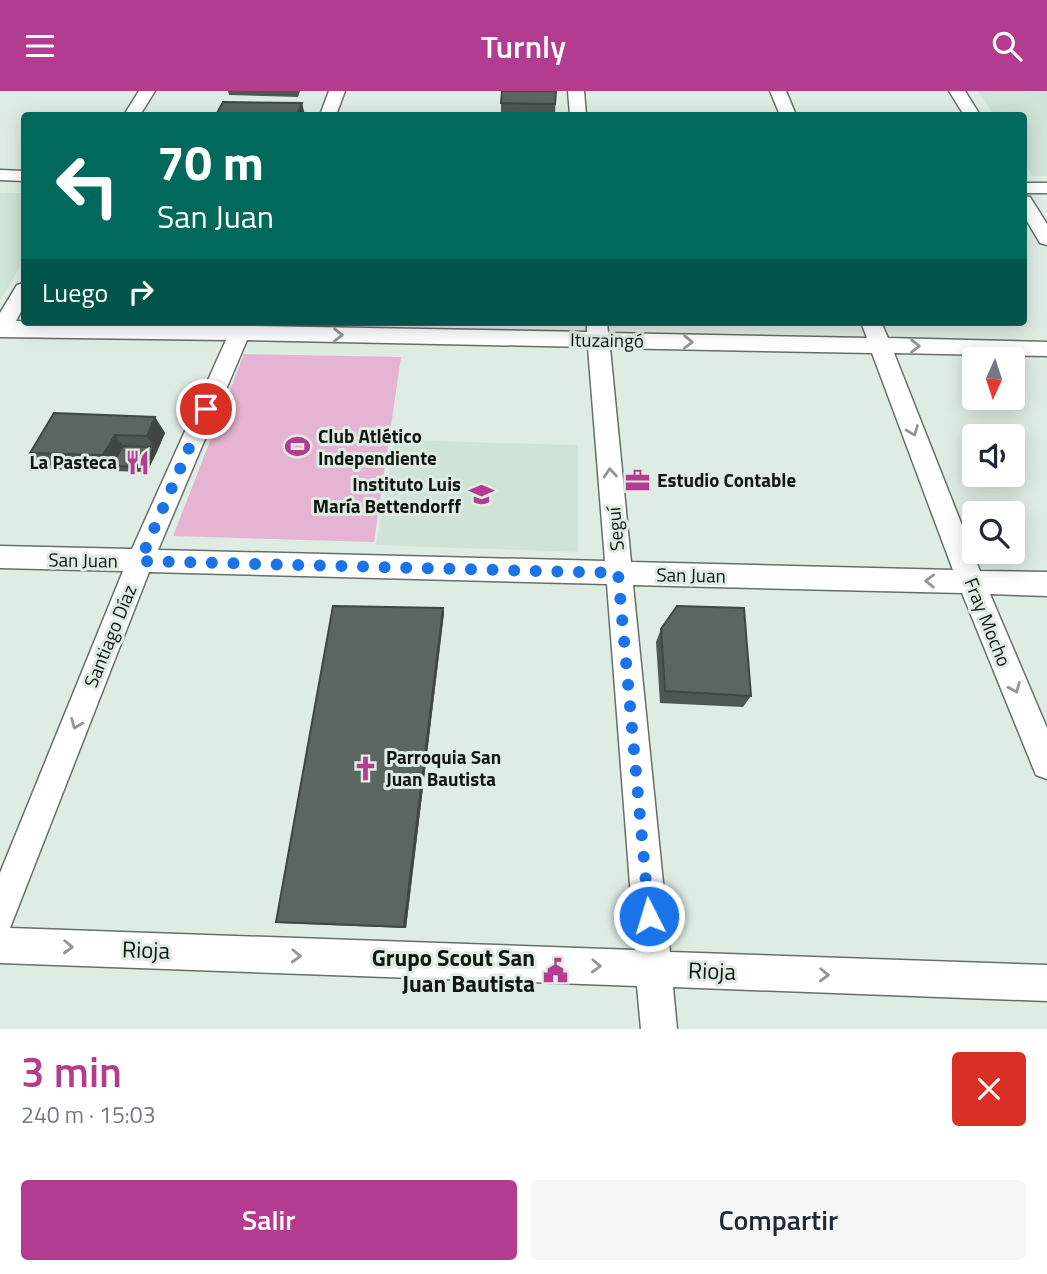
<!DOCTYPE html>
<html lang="es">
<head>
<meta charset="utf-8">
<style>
	:root { --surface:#fff; --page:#f6f6f7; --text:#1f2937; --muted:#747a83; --accent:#b33c91 }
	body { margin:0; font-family:"Titillium Web",sans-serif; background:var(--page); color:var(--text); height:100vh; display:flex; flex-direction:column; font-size:26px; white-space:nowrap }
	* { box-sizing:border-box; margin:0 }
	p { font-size:23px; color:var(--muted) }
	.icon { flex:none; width:38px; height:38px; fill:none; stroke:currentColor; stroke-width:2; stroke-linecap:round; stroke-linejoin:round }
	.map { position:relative; height:938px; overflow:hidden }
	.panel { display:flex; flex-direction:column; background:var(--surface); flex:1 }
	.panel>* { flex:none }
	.hud { position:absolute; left:21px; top:21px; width:1006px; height:214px; border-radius:7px; box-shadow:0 4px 18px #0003; background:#00695c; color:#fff; overflow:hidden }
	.needle { width:46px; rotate:183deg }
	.controls { position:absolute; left:962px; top:256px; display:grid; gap:14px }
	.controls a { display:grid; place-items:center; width:63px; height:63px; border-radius:7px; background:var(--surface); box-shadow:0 4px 18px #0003; font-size:35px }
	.pin { position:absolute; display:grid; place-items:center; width:60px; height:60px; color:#fff; margin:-30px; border:4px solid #fff; border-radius:50%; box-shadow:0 2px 7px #0007 }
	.me { position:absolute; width:77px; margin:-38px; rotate:355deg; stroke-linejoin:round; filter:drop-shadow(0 0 5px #0008) }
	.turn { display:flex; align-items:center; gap:24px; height:147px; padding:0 21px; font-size:32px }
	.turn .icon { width:91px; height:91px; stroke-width:2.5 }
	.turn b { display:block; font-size:49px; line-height:60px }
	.then { display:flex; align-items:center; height:66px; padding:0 21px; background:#0003; gap:14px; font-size:26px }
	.round { display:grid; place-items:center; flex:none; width:74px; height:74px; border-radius:7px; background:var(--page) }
	.overview { display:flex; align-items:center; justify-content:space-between; height:119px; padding:0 21px }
	h1 { font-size:42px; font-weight:600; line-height:52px; color:var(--accent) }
	.primary-button { display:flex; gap:14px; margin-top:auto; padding:14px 21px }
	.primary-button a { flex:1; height:80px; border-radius:7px; background:var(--accent); color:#fff; font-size:28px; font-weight:600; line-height:80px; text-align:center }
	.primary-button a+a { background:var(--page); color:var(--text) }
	header { display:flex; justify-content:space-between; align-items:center; height:91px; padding:0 21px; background:var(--accent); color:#fff; font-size:32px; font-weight:600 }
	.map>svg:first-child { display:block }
</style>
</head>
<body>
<header><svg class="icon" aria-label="menu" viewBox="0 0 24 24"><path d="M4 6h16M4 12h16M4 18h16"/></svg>Turnly<svg class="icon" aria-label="search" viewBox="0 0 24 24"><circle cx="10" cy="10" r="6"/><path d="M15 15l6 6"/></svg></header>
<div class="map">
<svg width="1047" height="938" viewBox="0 0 1047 938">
	<rect width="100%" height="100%" fill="#dfece4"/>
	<g fill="#cfe4d7">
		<polygon points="978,0 1047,1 1047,85 1033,85 1024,71 1024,24 994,24"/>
		<polygon points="0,102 24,102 24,169 0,209"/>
		<polygon points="395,349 578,354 578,461 376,454"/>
	</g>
	<polygon fill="#e6b4d3" points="244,263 401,266 374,451 173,445"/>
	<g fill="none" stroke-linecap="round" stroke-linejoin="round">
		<defs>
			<g id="street">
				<polygon points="139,0 155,0 140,24 124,24"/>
				<polygon points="329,0 345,0 336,24 320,24"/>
				<polygon points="568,0 584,0 586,24 570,24"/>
				<polygon points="770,0 786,0 796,24 780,24"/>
				<polygon points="949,0 965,0 980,24 964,24"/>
				<polygon points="0,79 24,80 24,90 0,89"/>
				<rect x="1024" y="92" width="23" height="10"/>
				<polygon points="1024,105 1030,106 1047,133 1047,154 1040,152 1024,125"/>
				<path d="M24,192V215L16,230L232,234L234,231H254L253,235L587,241V231H607L608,242L867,247L861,231H881L888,247L1047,251V265L894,262L980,480L1047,481V505L990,503L1047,637V688L1036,684L962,502L633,494L670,861L1047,874V910L673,896L677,938H641L637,895L0,872V782L123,480L0,477V455L132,458L226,249L0,246V222L17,194ZM247,249L588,256L605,470L158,459ZM610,257L872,262L953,479L631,471ZM149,481L607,493L635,859L10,837Z"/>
			</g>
		</defs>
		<use href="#street" stroke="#657069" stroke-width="3"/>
		<use href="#street" fill="#fff" fill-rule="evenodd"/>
	</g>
	<g fill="#4e5852">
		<polygon points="228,0 300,0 298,6 229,4"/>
		<polygon points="556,0 555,24 501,24 501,12"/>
		<polygon points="155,326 165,342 147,381 44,378 30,362"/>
		<polygon points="443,517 444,522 406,837 280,832 276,831"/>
		<polygon points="661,538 751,605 743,616 660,612 656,551"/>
	</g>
	<g fill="#404742">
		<polygon points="302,12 305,24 297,24"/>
		<polygon points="155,326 165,342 157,361 147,345"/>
		<polygon points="115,344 127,360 111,375 116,380 103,364"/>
		<polygon points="154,356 157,361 147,381 144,376"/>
		<polygon points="443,517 444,522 406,837 404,836"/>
	</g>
	<g fill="#5b665f" stroke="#404742" stroke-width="2">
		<polygon points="502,0 556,0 555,13 501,12"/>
		<polygon points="223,11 302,12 297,24 216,24"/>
		<polygon points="54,322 155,326 147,345 115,344 103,364 30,362"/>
		<polygon points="123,355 154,356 144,376 111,375"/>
		<polygon points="333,515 443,517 404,836 276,831"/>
		<polygon points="677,515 744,517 751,605 665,600 661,538"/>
	</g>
	<defs><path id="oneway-chevron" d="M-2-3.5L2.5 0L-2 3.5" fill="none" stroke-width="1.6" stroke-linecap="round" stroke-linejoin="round" transform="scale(1.75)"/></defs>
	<g stroke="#949695">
		<use href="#oneway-chevron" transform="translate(338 244) rotate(1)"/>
		<use href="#oneway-chevron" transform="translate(688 251) rotate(1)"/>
		<use href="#oneway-chevron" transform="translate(915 255) rotate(1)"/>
		<use href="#oneway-chevron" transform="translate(913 340) rotate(69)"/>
		<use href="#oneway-chevron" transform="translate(610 382) rotate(-95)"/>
		<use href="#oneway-chevron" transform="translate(930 490) rotate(-179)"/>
		<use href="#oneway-chevron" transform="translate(1015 597) rotate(67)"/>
		<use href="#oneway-chevron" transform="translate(76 633) rotate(112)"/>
		<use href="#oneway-chevron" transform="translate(68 856) rotate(2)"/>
		<use href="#oneway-chevron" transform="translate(296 865) rotate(2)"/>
		<use href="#oneway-chevron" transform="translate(596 875) rotate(2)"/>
		<use href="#oneway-chevron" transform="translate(824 884) rotate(2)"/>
	</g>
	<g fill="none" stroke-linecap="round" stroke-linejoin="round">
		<polyline stroke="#1a73e8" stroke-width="12" stroke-dasharray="0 21.6" points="206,318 140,470 618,482 649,825"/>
	</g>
	<defs>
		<symbol id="stadium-bare" viewBox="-9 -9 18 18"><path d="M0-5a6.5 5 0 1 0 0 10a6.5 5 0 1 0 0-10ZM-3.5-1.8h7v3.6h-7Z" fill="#b33c91" stroke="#dfece4" stroke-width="2.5" paint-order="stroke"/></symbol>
		<symbol id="restaurant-bare" viewBox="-9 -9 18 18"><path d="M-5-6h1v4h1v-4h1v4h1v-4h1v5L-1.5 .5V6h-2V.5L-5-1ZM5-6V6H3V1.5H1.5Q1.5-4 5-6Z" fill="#b33c91" stroke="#dfece4" stroke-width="2.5" paint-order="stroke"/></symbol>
		<symbol id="office-bare" viewBox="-9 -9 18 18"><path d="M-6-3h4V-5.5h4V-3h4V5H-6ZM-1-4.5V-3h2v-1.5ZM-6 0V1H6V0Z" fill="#b33c91" stroke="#dfece4" stroke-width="2.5" paint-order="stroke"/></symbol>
		<symbol id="school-bare" viewBox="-9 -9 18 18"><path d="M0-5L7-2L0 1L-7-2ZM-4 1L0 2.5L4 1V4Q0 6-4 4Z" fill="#b33c91" stroke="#dfece4" stroke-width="2.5" paint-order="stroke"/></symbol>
		<symbol id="church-bare" viewBox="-9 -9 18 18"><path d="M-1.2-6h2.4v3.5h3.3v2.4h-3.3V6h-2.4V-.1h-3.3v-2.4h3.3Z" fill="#b33c91" stroke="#dfece4" stroke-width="2.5" paint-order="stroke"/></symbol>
		<symbol id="civic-bare" viewBox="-9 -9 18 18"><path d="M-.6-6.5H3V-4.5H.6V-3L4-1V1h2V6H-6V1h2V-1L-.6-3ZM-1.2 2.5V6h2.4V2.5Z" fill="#b33c91" stroke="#dfece4" stroke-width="2.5" paint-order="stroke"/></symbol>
	</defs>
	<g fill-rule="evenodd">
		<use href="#stadium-bare" x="280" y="338" width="35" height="35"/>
		<use href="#restaurant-bare" x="120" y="354" width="35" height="35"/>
		<use href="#office-bare" x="620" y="372" width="35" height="35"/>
		<use href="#school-bare" x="464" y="386" width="35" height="35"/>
		<use href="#church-bare" x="348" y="660" width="35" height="35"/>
		<use href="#civic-bare" x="538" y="862" width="35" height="35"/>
	</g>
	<g text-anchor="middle" stroke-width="6" stroke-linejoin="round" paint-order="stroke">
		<g font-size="19" fill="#121613" stroke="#dfece4">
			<text transform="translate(607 249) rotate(1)" y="7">Ituzaingó</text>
			<text transform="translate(615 438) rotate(-95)" y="7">Seguí</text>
			<text transform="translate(83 469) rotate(1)" y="7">San Juan</text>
			<text transform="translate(691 484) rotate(1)" y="7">San Juan</text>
			<text transform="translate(988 531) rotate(68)" y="7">Fray Mocho</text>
			<text transform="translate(110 545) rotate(-68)" y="7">Santiago Díaz</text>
		</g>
		<g font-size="19" font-weight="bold" fill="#121613" stroke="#dfece4" text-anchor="start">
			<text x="318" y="352">Club Atlético<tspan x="318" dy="22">Independiente</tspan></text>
			<text x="117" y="378" text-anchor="end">La Pasteca</text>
			<text x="657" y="396">Estudio Contable</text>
			<text x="461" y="400" text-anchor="end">Instituto Luis<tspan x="461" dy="22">María Bettendorff</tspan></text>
			<text x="386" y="673">Parroquia San<tspan x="386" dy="22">Juan Bautista</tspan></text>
		</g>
		<g font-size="23" fill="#121613" stroke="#dfece4">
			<text transform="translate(146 859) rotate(2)" y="8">Rioja</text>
			<text transform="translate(712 880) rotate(2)" y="8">Rioja</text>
		</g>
		<g font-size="23" font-weight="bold" fill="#121613" stroke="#dfece4" text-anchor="end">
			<text x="535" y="875">Grupo Scout San<tspan x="535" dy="26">Juan Bautista</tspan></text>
		</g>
	</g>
</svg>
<div class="controls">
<a><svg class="needle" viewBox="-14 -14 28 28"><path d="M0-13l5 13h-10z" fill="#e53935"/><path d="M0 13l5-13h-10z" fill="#747a83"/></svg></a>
<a><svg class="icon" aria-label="sound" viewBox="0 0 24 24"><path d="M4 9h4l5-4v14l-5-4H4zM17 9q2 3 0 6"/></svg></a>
<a><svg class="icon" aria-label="search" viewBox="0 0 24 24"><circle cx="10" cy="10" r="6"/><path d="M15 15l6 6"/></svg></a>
</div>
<div class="pin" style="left:206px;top:318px;background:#d93025"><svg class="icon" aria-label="arrive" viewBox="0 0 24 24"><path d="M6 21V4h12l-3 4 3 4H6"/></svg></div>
<svg class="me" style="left:649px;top:825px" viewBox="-20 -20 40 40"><circle r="17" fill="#1a73e8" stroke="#fff" stroke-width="3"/><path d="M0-11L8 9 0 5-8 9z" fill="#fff"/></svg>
<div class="hud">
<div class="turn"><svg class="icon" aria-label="left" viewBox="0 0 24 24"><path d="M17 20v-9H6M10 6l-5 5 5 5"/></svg><div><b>70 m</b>San Juan</div></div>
<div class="then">Luego<svg class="icon" aria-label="right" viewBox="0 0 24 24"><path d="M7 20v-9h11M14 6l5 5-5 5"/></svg></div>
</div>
</div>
<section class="panel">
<div class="overview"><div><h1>3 min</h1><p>240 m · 15:03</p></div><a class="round" style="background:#d93025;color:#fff"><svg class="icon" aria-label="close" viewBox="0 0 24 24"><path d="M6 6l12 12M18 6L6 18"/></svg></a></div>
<div class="primary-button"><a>Salir</a><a>Compartir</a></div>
</section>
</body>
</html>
